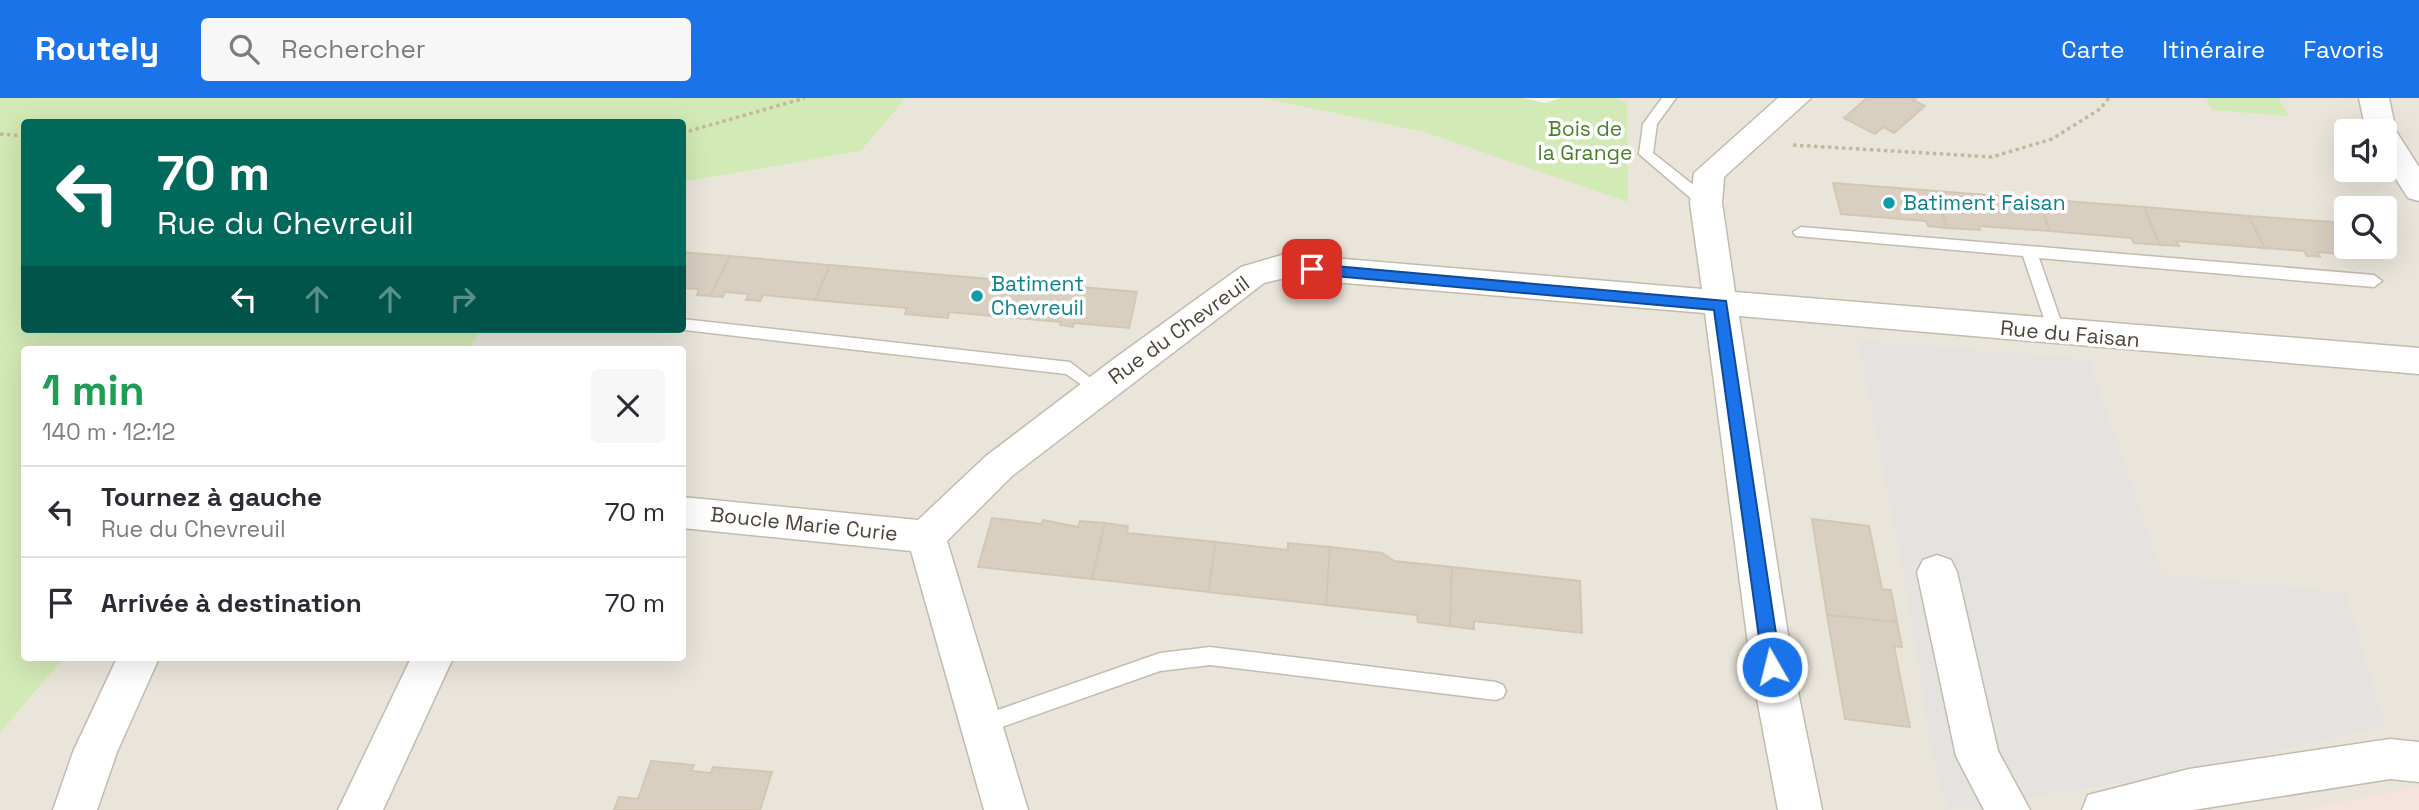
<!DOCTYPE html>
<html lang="fr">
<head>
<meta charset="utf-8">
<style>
	:root { --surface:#fff; --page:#f7f7f7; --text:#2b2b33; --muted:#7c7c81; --line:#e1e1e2; --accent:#1a73e8 }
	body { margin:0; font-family:"Space Grotesk",sans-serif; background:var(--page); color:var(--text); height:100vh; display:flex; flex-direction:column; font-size:26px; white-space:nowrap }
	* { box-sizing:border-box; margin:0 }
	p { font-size:23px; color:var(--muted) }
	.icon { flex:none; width:38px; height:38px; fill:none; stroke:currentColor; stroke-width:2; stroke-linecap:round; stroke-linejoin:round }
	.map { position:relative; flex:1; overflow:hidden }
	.drawer { position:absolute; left:21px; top:248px; width:665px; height:315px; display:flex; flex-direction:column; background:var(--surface); border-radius:7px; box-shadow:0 7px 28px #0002 }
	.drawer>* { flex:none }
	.banner { position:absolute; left:21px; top:21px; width:665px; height:214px; border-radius:7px; box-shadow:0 7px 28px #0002; background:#00695c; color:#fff; overflow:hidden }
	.controls { position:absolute; left:2334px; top:21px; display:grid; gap:14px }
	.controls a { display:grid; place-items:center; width:63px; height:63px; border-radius:7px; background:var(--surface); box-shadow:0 7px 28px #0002; font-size:35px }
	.pin { position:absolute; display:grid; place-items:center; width:60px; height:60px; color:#fff; margin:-30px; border-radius:14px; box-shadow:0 4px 10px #0006 }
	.me { position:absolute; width:77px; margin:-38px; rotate:352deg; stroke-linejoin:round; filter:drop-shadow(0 0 5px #0008) }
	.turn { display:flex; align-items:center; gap:24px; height:147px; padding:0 21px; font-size:32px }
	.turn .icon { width:91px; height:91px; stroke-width:2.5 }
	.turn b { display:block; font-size:49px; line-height:60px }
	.lanes { display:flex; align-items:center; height:66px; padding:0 21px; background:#0003; justify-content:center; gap:35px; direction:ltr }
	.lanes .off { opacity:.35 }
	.round { display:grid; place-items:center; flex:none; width:74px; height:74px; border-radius:7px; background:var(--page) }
	.summary { display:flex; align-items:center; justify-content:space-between; height:119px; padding:0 21px }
	h1 { font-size:42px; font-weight:800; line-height:52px; color:#1e9e55 }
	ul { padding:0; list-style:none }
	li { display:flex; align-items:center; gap:21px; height:91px; padding:0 21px; border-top:2px solid var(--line) }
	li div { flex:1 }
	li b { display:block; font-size:26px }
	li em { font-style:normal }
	header { display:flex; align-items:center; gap:42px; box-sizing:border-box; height:98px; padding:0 35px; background:var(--accent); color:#fff }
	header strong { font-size:33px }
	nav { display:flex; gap:38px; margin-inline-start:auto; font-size:24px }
	.search { width:490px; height:63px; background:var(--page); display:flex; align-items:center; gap:18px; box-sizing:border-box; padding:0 24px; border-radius:7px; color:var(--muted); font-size:26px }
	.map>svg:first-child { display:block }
</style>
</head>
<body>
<header>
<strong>Routely</strong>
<div class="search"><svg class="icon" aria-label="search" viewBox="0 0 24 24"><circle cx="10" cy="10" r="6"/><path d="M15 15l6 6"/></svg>Rechercher</div>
<nav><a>Carte</a><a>Itinéraire</a><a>Favoris</a></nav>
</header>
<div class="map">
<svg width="2419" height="712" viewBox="0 0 2419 712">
	<rect width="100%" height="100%" fill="#f6f3ec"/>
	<path fill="#eae5da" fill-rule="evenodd" d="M906,0H1262L1424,34L1627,6L1617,0H2419V712H0V635L64,560H682V252H468L483,231H682L683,84L861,53ZM2347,33H2385V72H2347ZM2347,110H2385V149H2347Z"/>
	<polygon fill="#f6e3e0" points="2419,688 2419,712 2302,712"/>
	<g fill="#d2eab5">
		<polygon points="0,0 906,0 861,53 683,84 682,24 24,24 24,231 483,231 468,252 24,252 24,560 64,560 0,635"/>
		<polygon points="1262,0 1523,0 1545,5 1561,0 1617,0 1627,5 1628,104 1424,34"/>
		<polygon points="2206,0 2278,0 2289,18 2212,12"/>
	</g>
	<polygon fill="#e5e3e0" points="1858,242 2089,261 2163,477 2346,494 2385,628 2162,679 1948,712 1932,656 1903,474"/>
	<g fill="#d8cfc1" stroke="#d3c7b4" stroke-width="2">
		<polygon points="1867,0 1916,0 1913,2 1925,8 1894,35 1883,29 1875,36 1844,20"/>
		<polygon points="1833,85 1936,93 1947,130 1928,128 1926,123 1841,116"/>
		<polygon points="1936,93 2038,101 2050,133 1979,128 1980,132 1947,130"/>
		<polygon points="2038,101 2144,109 2160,147 2134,145 2131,140 2050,133"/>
		<polygon points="2144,109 2249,118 2265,150 2176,143 2179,148 2160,147"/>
		<polygon points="2249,118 2347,125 2347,149 2368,149 2374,159 2317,154 2320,159 2313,158 2307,158 2304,153 2265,150"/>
		<polygon points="682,154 730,158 710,198 697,197 699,191 682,190"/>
		<polygon points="730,158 830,167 815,202 763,197 760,203 752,202 746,202 749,196 725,194 723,199 710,198"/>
		<polygon points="830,167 1137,194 1129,230 1074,225 1073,229 1068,228 1060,227 1061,224 949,214 948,220 905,216 907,210 815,202"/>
		<polygon points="992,420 1042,426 1043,422 1078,429 1080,423 1105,425 1092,481 978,469"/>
		<polygon points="1812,421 1869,428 1882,491 1891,492 1897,524 1827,517"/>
		<polygon points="1105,425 1128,428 1127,435 1216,444 1208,494 1092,481"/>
		<polygon points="1216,444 1288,452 1288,445 1330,449 1326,507 1208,494"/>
		<polygon points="1330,449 1382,455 1394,463 1452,469 1450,528 1418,524 1417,517 1326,507"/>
		<polygon points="1452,469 1580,483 1582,535 1474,523 1474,531 1450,528"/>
		<polygon points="1827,517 1897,524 1902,549 1894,548 1910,629 1845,621"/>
		<polygon points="651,663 694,667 691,673 711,675 713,669 772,674 760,712 614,712 619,699 638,701"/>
	</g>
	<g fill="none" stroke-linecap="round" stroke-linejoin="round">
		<defs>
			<g id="service">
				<polygon points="1662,0 1676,0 1657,26 1653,55 1711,101 1713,105 1711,109 1701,109 1639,56 1643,26"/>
				<polygon points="1801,129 2374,177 2382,183 2374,189 2039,160 2065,235 2057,241 2049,235 2023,158 1796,138 1793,134"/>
				<polygon points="682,221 1070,264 1106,292 1098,298 1066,276 676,231 682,231"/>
				<polygon points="1210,549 1496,584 1503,587 1506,593 1503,599 1496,602 1210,567 1160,573 982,636 975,634 972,627 975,620 1160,555"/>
			</g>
			<g id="minor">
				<polygon points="1778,0 1811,0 1724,79 1722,105 1735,194 2419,250 2419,276 1739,218 1793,569 1822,712 1778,712 1751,569 1705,215 1285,180 1264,185 1012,378 947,443 1028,712 984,712 911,453 682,430 682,399 918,422 986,358 1115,260 1241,169 1285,156 1702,191 1690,105 1694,75"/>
				<polygon points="2359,0 2389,0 2396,33 2419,69 2419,103 2408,100 2385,64 2385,33 2366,33"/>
				<polygon points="1937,457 1951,462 1957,474 1998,653 2030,712 1984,712 1956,658 1917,474 1923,462"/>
				<polygon points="117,560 159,560 117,654 97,712 53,712 73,654"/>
				<polygon points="411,560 453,560 383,712 338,712"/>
				<polygon points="2390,641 2419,644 2419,684 2390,681 2193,712 2082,712 2088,697 2189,671"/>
			</g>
		</defs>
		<use href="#service" stroke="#c2bbae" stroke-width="3"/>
		<use href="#minor" stroke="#c2bbae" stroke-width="3"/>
		<g stroke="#c4b79f" stroke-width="3.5" stroke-dasharray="3.5 3.5" stroke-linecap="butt">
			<polyline points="682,35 805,0"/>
			<polyline points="0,36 24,38"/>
			<polyline points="1793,47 1992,59 2052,41 2100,11 2109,0"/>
		</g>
		<use href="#service" fill="#fff" fill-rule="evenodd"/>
		<use href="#minor" fill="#fff" fill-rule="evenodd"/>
	</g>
	<polygon fill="#1a73e8" stroke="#114b97" stroke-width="2" points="1312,166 1726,203 1781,569 1779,575 1772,577 1766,575 1763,569 1714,212 1312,176 1305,171"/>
	<g fill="#0f9aa8" stroke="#fff" stroke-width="2.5">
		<circle cx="1889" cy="105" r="7"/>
		<circle cx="977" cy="198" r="7"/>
	</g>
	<g text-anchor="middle" stroke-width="7" stroke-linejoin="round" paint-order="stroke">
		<g font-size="21" fill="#4a7f2a" stroke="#fff">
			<text x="1585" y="38">Bois de<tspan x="1585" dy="24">la Grange</tspan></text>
		</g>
		<g font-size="21" fill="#0d838f" stroke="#fff" text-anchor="start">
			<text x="1903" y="112">Batiment Faisan</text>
			<text x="991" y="193">Batiment<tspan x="991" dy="24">Chevreuil</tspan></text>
		</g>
		<g font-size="21" fill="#4b4439" stroke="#fff">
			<text transform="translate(1179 232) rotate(-36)" y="7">Rue du Chevreuil</text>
			<text transform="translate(2070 236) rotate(5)" y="7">Rue du Faisan</text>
			<text transform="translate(804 426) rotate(6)" y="7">Boucle Marie Curie</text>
		</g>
	</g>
</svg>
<div class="controls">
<a><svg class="icon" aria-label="sound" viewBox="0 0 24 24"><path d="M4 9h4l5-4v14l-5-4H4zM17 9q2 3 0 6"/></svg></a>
<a><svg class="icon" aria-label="search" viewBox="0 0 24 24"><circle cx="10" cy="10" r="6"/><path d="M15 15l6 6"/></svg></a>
</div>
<div class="pin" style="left:1312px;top:171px;background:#d93025"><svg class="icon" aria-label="arrive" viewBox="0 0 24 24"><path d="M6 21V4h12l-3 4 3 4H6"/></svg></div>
<svg class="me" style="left:1772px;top:569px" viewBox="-20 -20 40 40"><circle r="17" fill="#1a73e8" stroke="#fff" stroke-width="3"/><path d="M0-11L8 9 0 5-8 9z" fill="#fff"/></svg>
<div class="banner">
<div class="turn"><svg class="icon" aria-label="left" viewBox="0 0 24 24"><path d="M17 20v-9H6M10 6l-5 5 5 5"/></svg><div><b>70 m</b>Rue du Chevreuil</div></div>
<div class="lanes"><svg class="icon" aria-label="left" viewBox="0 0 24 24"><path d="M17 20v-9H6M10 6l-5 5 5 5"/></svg><svg class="icon off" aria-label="ahead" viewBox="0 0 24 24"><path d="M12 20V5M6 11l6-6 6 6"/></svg><svg class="icon off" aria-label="ahead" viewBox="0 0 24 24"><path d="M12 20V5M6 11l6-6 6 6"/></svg><svg class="icon off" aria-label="right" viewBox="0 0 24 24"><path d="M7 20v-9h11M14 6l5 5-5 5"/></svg></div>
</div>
<section class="drawer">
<div class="summary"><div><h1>1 min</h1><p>140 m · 12:12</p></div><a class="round"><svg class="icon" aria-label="close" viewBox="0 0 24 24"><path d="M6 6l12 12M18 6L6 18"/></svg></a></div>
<ul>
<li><svg class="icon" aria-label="left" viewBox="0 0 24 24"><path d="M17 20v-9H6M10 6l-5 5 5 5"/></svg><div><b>Tournez à gauche</b><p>Rue du Chevreuil</p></div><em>70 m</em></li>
<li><svg class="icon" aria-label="arrive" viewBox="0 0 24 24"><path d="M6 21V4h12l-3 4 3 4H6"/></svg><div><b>Arrivée à destination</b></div><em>70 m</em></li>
</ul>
</section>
</div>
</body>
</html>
